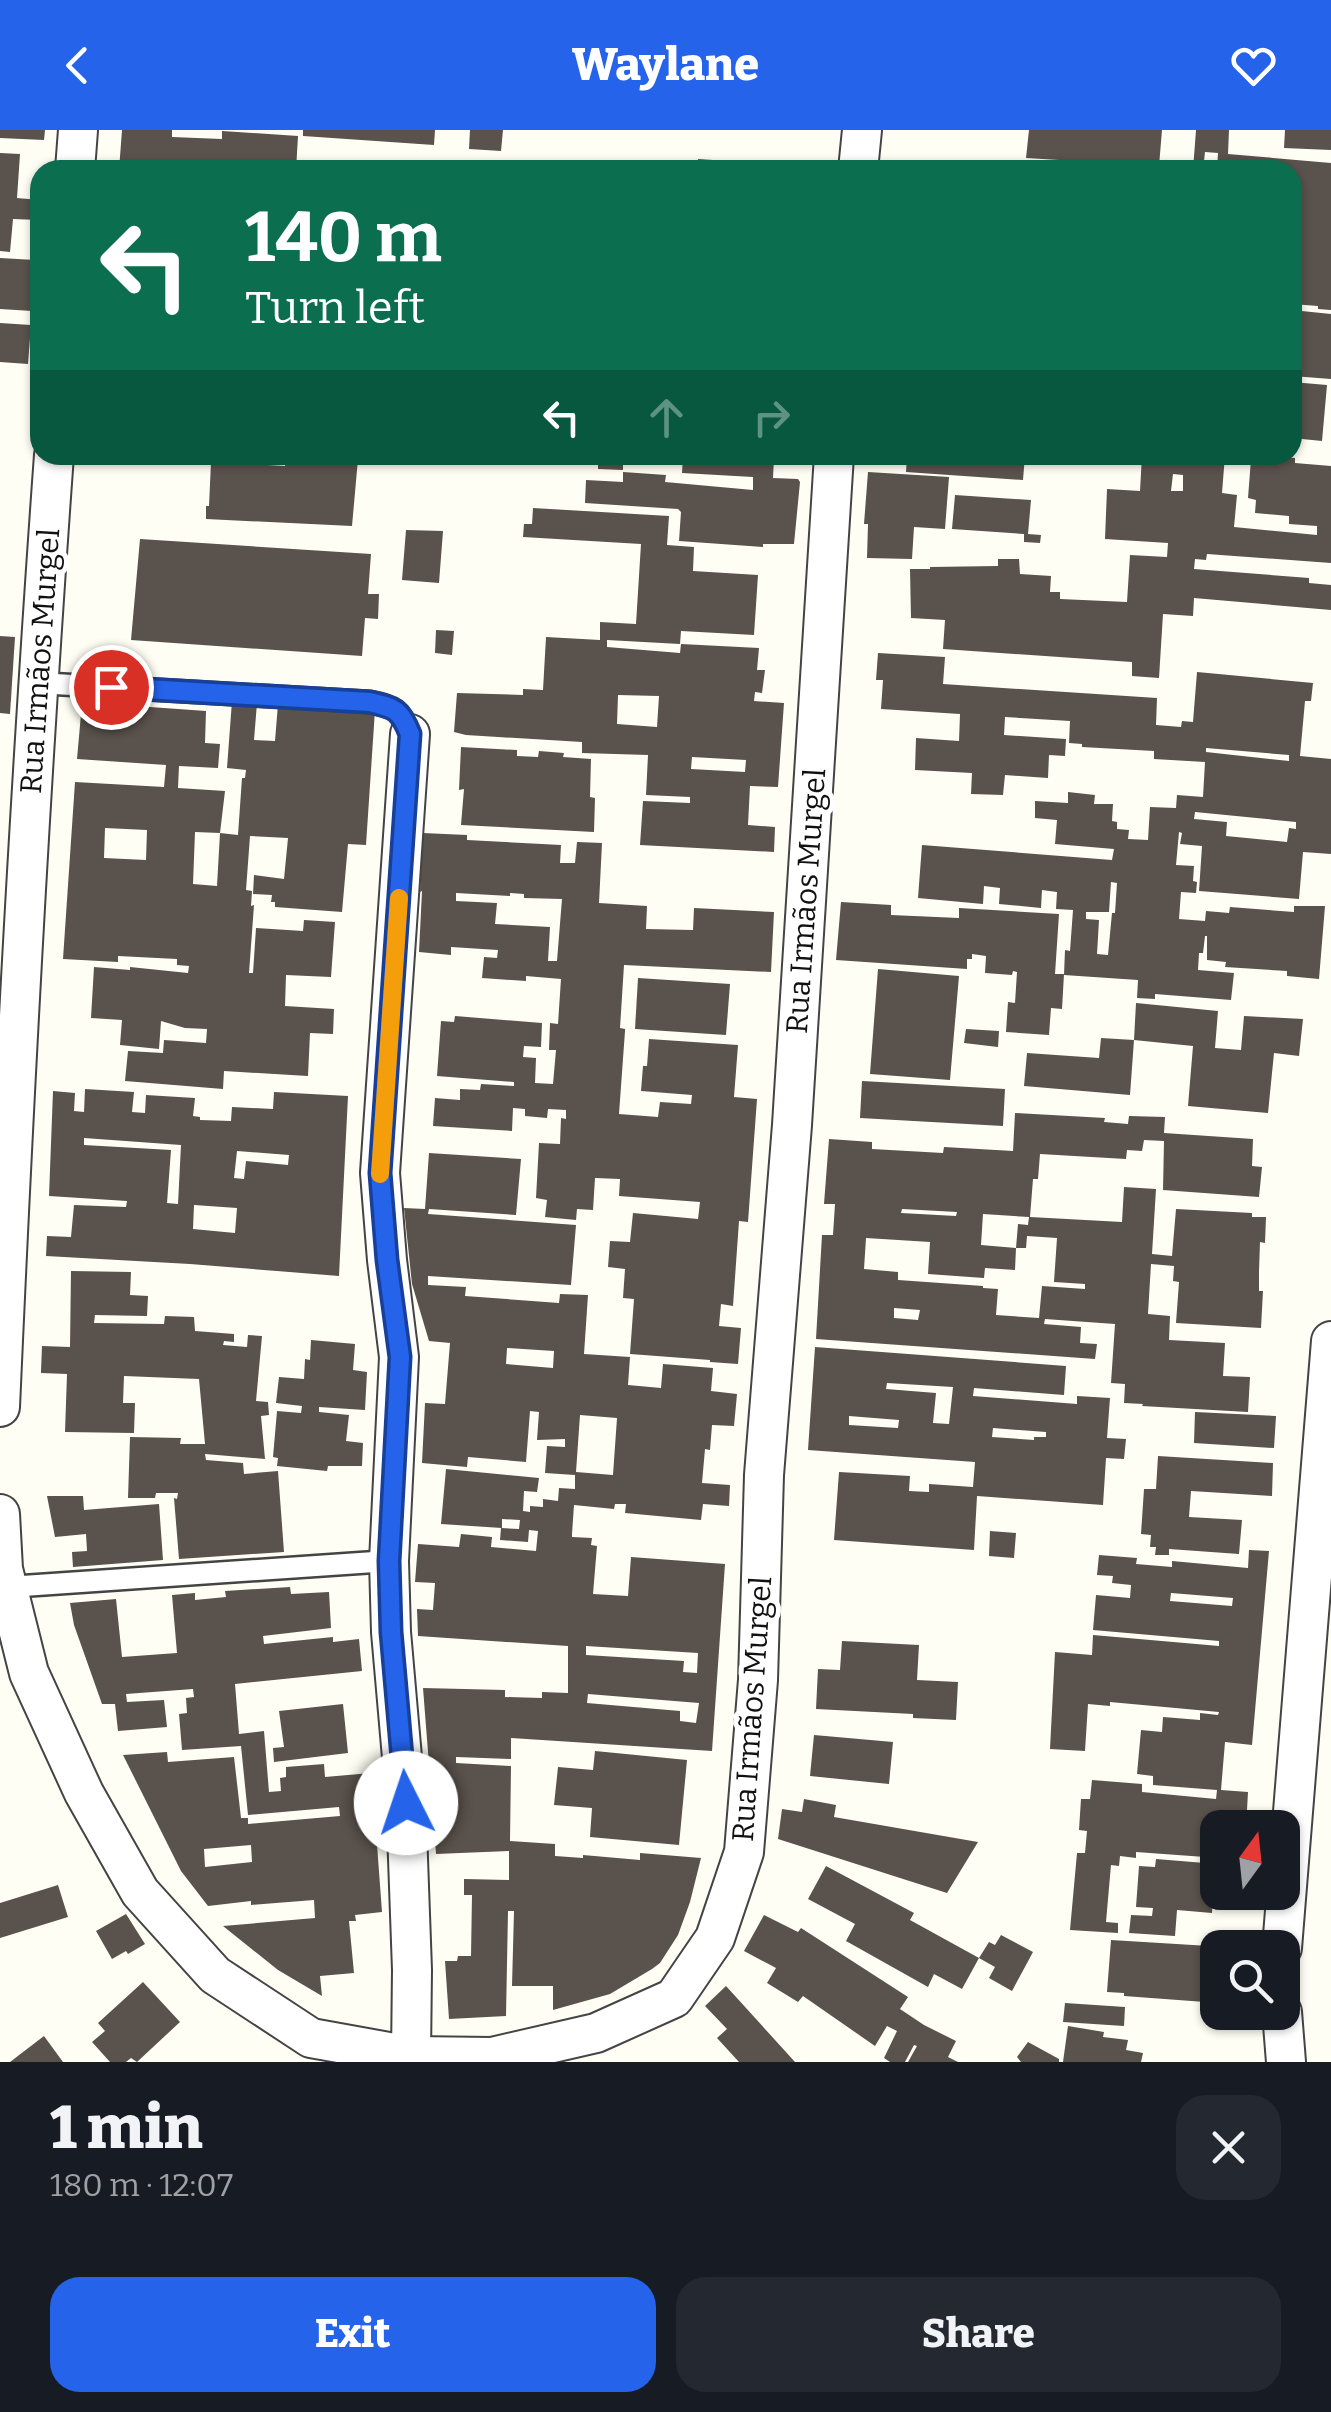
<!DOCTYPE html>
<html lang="en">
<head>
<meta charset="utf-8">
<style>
	:root { --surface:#171b24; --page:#242831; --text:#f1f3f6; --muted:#9ea1a6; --accent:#2563eb }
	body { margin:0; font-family:Bitter,serif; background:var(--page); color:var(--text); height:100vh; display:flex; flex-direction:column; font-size:38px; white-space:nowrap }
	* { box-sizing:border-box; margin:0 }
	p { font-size:32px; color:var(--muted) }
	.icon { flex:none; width:55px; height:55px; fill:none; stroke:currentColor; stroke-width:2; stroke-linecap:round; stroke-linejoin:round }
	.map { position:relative; height:1932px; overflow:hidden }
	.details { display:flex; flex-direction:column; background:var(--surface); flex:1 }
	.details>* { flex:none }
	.top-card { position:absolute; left:30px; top:30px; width:1272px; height:305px; border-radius:30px; box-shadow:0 2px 8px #0004; background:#0b6e4f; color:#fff; overflow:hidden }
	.needle { width:65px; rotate:15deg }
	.controls { position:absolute; left:1200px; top:1680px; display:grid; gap:20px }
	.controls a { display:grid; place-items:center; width:100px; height:100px; border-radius:20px; background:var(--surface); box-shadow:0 2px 8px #0004; font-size:50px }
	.pin { position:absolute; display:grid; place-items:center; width:85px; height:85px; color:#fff; margin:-42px; border:5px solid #fff; border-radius:50%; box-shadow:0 2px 10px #0007 }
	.me { position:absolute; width:110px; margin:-55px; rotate:356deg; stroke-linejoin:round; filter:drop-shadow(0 0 8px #0008) }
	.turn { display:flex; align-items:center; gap:35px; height:210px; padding:0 50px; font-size:45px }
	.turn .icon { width:130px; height:130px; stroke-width:2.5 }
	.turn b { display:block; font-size:70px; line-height:85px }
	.lanes { display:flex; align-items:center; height:95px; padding:0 50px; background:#0003; justify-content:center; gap:50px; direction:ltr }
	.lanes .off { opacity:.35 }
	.round { display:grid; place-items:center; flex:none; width:105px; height:105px; border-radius:30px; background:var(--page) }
	.headline { display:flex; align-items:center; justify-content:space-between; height:170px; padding:0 50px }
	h1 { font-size:60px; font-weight:800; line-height:75px }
	.primary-button { display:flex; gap:20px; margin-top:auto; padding:20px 50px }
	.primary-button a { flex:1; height:115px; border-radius:30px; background:var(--accent); color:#fff; font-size:40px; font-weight:800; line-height:115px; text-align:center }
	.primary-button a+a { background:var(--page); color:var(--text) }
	header { display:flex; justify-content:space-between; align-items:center; height:130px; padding:0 50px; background:var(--accent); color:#fff; font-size:45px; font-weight:800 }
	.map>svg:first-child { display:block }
</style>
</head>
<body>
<header><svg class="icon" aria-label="back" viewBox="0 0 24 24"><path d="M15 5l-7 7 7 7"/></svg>Waylane<svg class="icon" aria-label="heart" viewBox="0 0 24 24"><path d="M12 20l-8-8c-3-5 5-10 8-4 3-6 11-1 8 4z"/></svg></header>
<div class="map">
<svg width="1331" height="1932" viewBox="0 0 1331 1932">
	<rect width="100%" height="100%" fill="#fffef4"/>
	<g fill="#5a524c" fill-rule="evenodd">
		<polygon points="0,0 45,0 44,10 0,8"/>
		<polygon points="122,0 172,0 172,7 222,9 222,1 298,6 296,40 119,40"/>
		<polygon points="303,0 435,0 434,15 303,6"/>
		<polygon points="470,0 503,0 501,21 469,19"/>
		<polygon points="1029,0 1162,0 1159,36 1026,28"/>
		<polygon points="1196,0 1229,0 1228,24 1331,33 1331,180 1318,179 1318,176 1292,174 1292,40 1217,40 1218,23 1205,22 1203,40 1193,40"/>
		<polygon points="1285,0 1331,0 1331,20 1284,18"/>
		<polygon points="0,23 20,24 17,68 40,70 39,90 13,89 10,122 0,121"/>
		<polygon points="698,29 743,32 742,40 671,40 671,30 698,32"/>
		<polygon points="0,128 35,130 32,181 0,179"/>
		<polygon points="1292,180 1331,184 1331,249 1292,246"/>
		<polygon points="0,193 31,195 28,234 0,232"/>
		<polygon points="1292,252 1327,255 1322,311 1292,308"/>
		<polygon points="286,325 358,329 352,396 206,389 206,376 209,376 211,332 285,336"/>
		<polygon points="598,325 623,325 623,340 598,339"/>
		<polygon points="683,325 784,325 784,329 774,328 773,348 798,349 800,352 794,414 763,414 763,417 679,411 681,382 678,379 585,373 586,350 623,352 623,342 666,345 665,352 753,360 753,347 682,343"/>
		<polygon points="907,325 1025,325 1023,350 906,342"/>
		<path d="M1142,325H1225L1222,363L1237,365L1234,397L1317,405V396L1289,394V386L1255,383L1256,370L1248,368L1251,329L1281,332L1282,327L1295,328V333L1331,336V433L1207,424L1206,430L1195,429L1194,439L1309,448V453L1331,455V480L1194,468L1193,486L1163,484L1159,548L1132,546V532L943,519L945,490L911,488L910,439H930V437L998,436V429H1019L1020,444L1051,446L1050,462H1060V469L1127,472L1130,425L1167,427L1168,413L1105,409L1107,359L1140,361ZM1173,344L1183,345V361H1171Z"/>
		<polygon points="868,342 949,347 945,399 914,397 912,429 867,428 868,394 864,394"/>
		<polygon points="955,365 1031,370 1028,404 1041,405 1040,413 1024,412 1024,404 952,399"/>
		<path d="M533,378L669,386L667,415L694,417L693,441L758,445L754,505L681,501L680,514L607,510V517L680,523L681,514L759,518L757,540H765L762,563L755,562L754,571L784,573L778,657L750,656L748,695L775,697L774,722L640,715L643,671L690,673V667L646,665L648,625L582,623V612L466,605L454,602L457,563L523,565V559L543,560L546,507L600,510V492L636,494L641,414L523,407L524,394H532ZM618,565L659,566L657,597L617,594ZM692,627L746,630L745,642L691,639Z"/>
		<polygon points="406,400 443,401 439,453 402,450"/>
		<polygon points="140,409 371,424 368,464 379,464 378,489 365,488 362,526 131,510"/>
		<polygon points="436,500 454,501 452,525 435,523"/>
		<polygon points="0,506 15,507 10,584 0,583"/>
		<path d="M878,523L945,527L943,554L1157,568L1156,595L1181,597L1182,591L1193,592L1197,542L1313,553L1311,571H1305L1300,626L1331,629V724L1303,722L1299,769L1199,761L1202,716L1180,714L1182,703L1179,702L1176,735L1194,736L1193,751L1197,752L1196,763L1181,762L1179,789L1205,791L1206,781L1229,783L1230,777L1294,782V776H1325L1319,849L1287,846V841L1225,837L1226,832L1207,830V806H1205L1203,823H1199L1198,840L1234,843L1231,870L1155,864V869L1137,868L1138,850L1064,845L1065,820L1070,821L1073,780L1056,779L1057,762L1042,760L1041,778L999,774L1000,758L984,756L983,774L918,768L922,715L1112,730L1114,719L1055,714L1057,690L1035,688V671L1068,673V662L1095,665L1094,674H1113L1112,691L1117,692V699L1129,700L1128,709L1148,710L1150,677L1176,678L1177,665L1203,667L1205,632L1154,629V621L1082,617V614L1069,613L1070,591L1005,587L1004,605L1066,609L1065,626L1049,625L1048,648L1005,645L1003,665L971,664L972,643L915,640L916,608L959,611L960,584L881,579L883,550H876ZM1206,618L1289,625V631L1206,622ZM1195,682L1296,692V699L1289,698L1287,712L1226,706L1227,692L1194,689ZM1111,752L1117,753L1115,783H1112L1108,825L1097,824L1099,790L1086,789V782H1109Z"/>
		<path d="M232,571L257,573L254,610L275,611L278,574L375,580L366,715L348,714L342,782L275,777V772H271L272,765L253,764L254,745L284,749L288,708L250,706L246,760L252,761L251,776L254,775L249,843H253L256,798L303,801L304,790L335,792L331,847L286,845L285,876L334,879L333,904L310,903L308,946L224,941L223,959L125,951L128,921L163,923L164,910L206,913L207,899L185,898L161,891L159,919L120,915L122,890L91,888L94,837L130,840V837L188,843L189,836L177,835V829L118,826V832L63,829L75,652L164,657L166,635L77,629L81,584L107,585L108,574L206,581L205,613L220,614L218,638L179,636L178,658L225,661L220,703L195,702L193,754L217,756L220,703L238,705L242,648H245L246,640L227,638ZM105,698L147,700L146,730L104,728Z"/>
		<polygon points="461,617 517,620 517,626 538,627 539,621 564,623 563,627 591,629 590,667 595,668 594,702 461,695 464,659 459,660"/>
		<path d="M423,703L467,705V710L561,715L560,733H575L577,712L602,713L599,773L647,776L646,799L693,800L694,778L774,782L771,842L624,835L620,898L625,899V901L619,984L658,987L660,972L691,974L692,965L641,961L643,936H647L649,909L738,915L734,967L757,969L748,1092L739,1091L733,1176L721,1174L719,1196L741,1198L738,1234L710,1232V1230L630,1224L634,1169L623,1168L625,1139L608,1137L610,1111L630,1112L633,1083L698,1089L700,1072L619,1066L620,1049L595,1048L593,1080L577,1079L576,1090L545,1087L547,1070L536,1068L539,1013L560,1014L561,988L566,989V980L548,979L547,988L525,986V979L513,978L512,1001L433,996L435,968L460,970V959L480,960L481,954L514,956V952L437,946L441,891L454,892L455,886L542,893L541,917L524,916L523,927L536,928L535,953L553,954L556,920H549L550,893L558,894L561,849L526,846V851L482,848L484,827L497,828L498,820L451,817V825L419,822L422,761L420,762ZM456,763L510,766V763L524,764V768L562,769L557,831H548L550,797L495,794L497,773L456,771Z"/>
		<polygon points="841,772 891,775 891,785 959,788 959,778 1059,784 1055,844 1064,844 1062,879 1051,878 1049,905 1006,902 1008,872 1015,873 1017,842 1013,841 1012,845 985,843 986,826 972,824 972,829 967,829 967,839 836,830"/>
		<polygon points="878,839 959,846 950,950 870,944"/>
		<polygon points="638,848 730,854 726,905 635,899"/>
		<polygon points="1136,873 1218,881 1215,918 1241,920 1244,886 1303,889 1299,926 1274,923 1268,983 1188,976 1193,916 1134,910 1130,965 1024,956 1027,923 1099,928 1101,908 1134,910"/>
		<polygon points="966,899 999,901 998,917 964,913"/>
		<polygon points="862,951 1005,959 1003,996 860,988"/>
		<path d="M85,959L134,962L132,982L145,983L146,965L195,968L193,986L200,987V990L231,991L232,977L273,979L274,962L348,966L339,1146L190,1134L46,1126L47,1106L71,1107L74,1075L126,1077L127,1071L49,1066L53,961L75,963L74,981L84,982ZM84,1008L181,1015L178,1074L167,1073L171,1020L84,1015ZM237,1021L289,1025L288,1035L246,1031L244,1049L234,1048ZM194,1075L237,1078L235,1103L193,1099Z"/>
		<path d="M1015,983L1105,988L1104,992L1128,994L1129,986L1165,987L1164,1003L1253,1009L1252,1036L1262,1037L1259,1067L1163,1060L1164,1011L1144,1010L1142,1021L1127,1020L1126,1029L1040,1024L1038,1049H1033L1030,1087L1122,1092L1124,1057L1156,1059L1152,1124L1172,1126L1176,1079L1252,1083V1087H1266L1265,1113L1260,1112L1259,1141V1161H1263L1261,1198L1176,1193L1179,1152L1173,1151L1174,1136L1151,1134L1148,1184L1170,1186L1169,1210L1225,1213L1223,1246L1250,1247L1248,1282L1142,1276L1143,1274L1124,1273L1125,1254L1111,1253L1115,1194L1045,1189L1044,1194L1081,1197L1080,1213L1097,1214L1095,1229L816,1209L822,1105H833L835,1074H824L829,1009L872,1012V1019L943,1023L944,1017L1013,1021ZM902,1079L957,1082L956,1086L901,1083ZM983,1084L1029,1087L1028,1095L1018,1094L1016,1118H1026L1027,1106L1057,1108L1054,1152L1085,1154V1159L1042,1156L1039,1188L996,1185L998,1159L983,1158V1156L898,1150V1142L864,1139L866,1108L930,1112L928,1144L984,1148L985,1138L1015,1140L1016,1118L981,1115ZM894,1178L920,1180L918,1190L894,1188Z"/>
		<path d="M429,1023L521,1029L516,1085L429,1079L428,1084L576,1095L571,1155L428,1146V1155L466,1157L465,1166L559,1173L560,1164L588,1165L584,1224L630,1227L628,1255L661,1258L663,1234L713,1238L711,1261L737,1264L734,1296L712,1295L710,1320L705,1319L702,1353L730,1355L729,1376L703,1374L701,1390L625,1383L626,1374H615L614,1379L574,1375L572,1404V1407L592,1408L591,1415L597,1416L593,1464L628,1466L631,1427L725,1434L712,1621L511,1608V1629L456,1627V1633L511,1636L510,1711L555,1714V1726L583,1728V1725L640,1730V1723L701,1728L690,1772L678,1805L660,1833L652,1839L610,1864L553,1880V1856H512L514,1781H508L506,1886L449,1889L445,1831H457L458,1826H471L472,1765H464V1749L509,1750V1721L436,1724L423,1558L505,1560V1567L542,1568V1562L568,1563V1516L418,1506L417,1479L433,1480L435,1453L415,1452L418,1414L459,1417L461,1404L492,1407L491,1417L536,1421L538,1401L529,1400L528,1412L500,1410L501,1398L519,1399L520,1390L502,1389V1398L441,1394L446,1339L539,1348L537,1362L524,1361L523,1381L530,1382V1376L543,1377V1369L558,1371L559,1358L575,1359V1345L545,1343L547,1316L565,1317V1309L537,1310L539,1282L530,1281L526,1332L468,1327L467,1337L422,1333L425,1273L445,1274L450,1213L429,1211L412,1154L404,1078L425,1079ZM507,1218L554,1221L553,1238L506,1234ZM580,1285L617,1288L613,1345L576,1342ZM586,1516L698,1523L697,1543L683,1542L684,1531L586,1525ZM588,1564L699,1573L696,1593L680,1591V1581L587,1573Z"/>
		<polygon points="71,1141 131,1142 130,1165 148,1166 147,1186 95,1185 94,1193 164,1194 165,1186 194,1187 195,1201 234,1204 234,1212 224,1211 223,1215 247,1217 248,1205 262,1206 256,1271 268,1272 269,1285 261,1286 265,1329 205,1324 206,1330 243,1333 244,1344 278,1341 284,1422 179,1429 174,1368 177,1369 178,1363 156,1363 155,1368 128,1368 130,1307 181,1308 180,1314 205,1314 199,1249 124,1246 123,1273 135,1273 134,1303 65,1302 67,1244 41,1243 41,1241 42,1216 70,1217"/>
		<polygon points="311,1210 355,1214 353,1240 367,1242 365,1280 319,1277 319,1282 349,1285 346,1311 363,1313 362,1336 328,1336 327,1341 277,1336 278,1328 273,1327 277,1281 301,1283 302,1276 276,1273 279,1247 304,1249 305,1229 310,1230"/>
		<path d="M815,1217L1066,1236L1064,1265L974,1258L973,1266L1077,1274V1266L1110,1268L1107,1308L1126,1309L1124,1329L1106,1328L1103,1375L977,1366L974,1420L834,1410L839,1342L910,1346L909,1361L929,1362V1354L973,1357L975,1332L808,1320ZM887,1253L953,1257L949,1294L933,1293L936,1263L886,1259ZM849,1286L899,1290L898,1298L849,1295ZM993,1298L1046,1302V1307H1034V1310L992,1307Z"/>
		<polygon points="1195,1282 1276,1286 1274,1318 1194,1313"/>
		<polygon points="1158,1326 1273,1333 1272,1366 1191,1361 1189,1387 1242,1390 1239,1424 1169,1419 1169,1425 1155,1425 1156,1417 1150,1417 1151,1405 1141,1404 1144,1359 1156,1359"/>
		<polygon points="47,1366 83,1366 84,1380 159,1374 163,1430 73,1437 72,1422 87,1421 86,1404 55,1407"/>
		<polygon points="990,1401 1016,1403 1014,1428 989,1426"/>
		<path d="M1249,1420L1269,1421L1252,1615L1225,1612L1221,1660L1248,1662L1246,1698H1218V1764H1213L1212,1783L1177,1780L1175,1806L1129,1803L1131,1785L1152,1786L1153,1778L1136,1777L1139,1736L1155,1737L1156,1729L1205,1733V1727L1136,1722V1728L1120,1726L1119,1736L1111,1735L1106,1792L1118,1793V1803L1070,1800L1077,1723H1085L1087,1701L1079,1700L1081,1669H1090L1092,1650L1142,1654V1662L1216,1669L1217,1660L1153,1655V1646L1137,1644L1141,1600L1162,1602L1163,1587L1200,1590V1583L1218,1585L1219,1582L1110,1572V1576L1088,1574L1085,1621L1050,1619L1055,1522L1092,1525L1093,1505L1219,1516V1511L1093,1500L1096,1465L1130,1468L1131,1455L1112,1453L1113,1446L1097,1445L1099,1425L1137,1428L1136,1434L1172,1437V1431L1248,1438ZM1171,1463L1233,1468L1232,1476L1170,1471Z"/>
		<path d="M290,1457L291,1464L329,1462L331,1498L263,1506L264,1514L333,1507V1512L359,1509L362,1541L235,1554L239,1604L264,1601L269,1662L281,1661L280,1648L286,1647V1637L324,1634L325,1647L371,1643L374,1674L382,1782L355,1785L356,1791H349L354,1843L320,1846L322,1866L278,1840L223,1796L315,1788L314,1770L251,1775V1771L208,1776L181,1741L123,1625L167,1622L168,1632L234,1627L241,1688H248V1694L340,1686L339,1677L248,1685L241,1616L182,1620L179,1584L187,1583L186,1568L194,1567L193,1559L126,1564L127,1572L164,1570L167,1597L118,1601L115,1574H102L74,1495L70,1473L116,1469L122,1527L177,1523L172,1465L195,1463V1470L226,1467L225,1461ZM251,1715L252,1732L205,1737L204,1719Z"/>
		<polygon points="842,1511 919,1515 917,1550 958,1552 956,1590 913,1588 913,1584 816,1579 818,1539 840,1540"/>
		<polygon points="343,1574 348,1623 274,1632 273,1618 284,1617 279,1581"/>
		<polygon points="814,1605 893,1612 889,1654 810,1646"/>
		<polygon points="595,1621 687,1630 679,1715 590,1707 592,1678 554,1675 558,1637 593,1640"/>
		<polygon points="804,1669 836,1675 834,1687 978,1712 947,1763 778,1709 782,1679 802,1682"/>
		<polygon points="826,1736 914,1783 910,1790 979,1828 962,1859 934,1844 928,1857 846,1811 855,1794 808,1769"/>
		<polygon points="58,1755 68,1787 0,1808 0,1773"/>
		<polygon points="126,1784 145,1814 128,1824 126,1821 112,1829 96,1801"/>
		<polygon points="764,1785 798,1802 801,1798 908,1867 900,1879 924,1895 956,1911 948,1927 958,1932 908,1932 917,1916 914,1915 905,1932 890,1932 884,1928 897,1901 887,1896 875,1916 803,1866 798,1872 767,1853 776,1838 744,1821"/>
		<polygon points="1001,1805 1033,1822 1012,1861 989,1848 995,1837 979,1828 989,1812 995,1815"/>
		<polygon points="1111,1810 1209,1816 1205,1872 1124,1866 1124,1863 1107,1862"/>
		<polygon points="143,1852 180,1892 137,1932 131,1928 126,1932 110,1932 92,1912 105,1901 98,1893"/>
		<polygon points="726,1856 795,1932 739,1932 717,1908 727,1899 705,1876"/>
		<polygon points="1065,1873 1125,1877 1124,1896 1063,1892"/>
		<polygon points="1068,1896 1104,1902 1103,1907 1128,1910 1126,1920 1143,1923 1141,1932 1063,1932"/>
		<polygon points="44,1906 63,1932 10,1932"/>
		<polygon points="1028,1912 1059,1929 1059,1932 1021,1932 1017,1927"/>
	</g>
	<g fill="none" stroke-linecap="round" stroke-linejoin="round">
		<defs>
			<g id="lane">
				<path d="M37,553L370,572C395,577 400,579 410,604"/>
				<polyline points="8,1457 389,1431"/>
			</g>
			<g id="street">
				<polyline points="75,40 78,0"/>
				<polyline points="858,40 862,0"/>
				<polyline points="410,604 380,1043 387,1130 399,1227 389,1431 391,1502 406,1673 412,1840 411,1926"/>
				<path d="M0,1277C14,959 31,642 54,325"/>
				<polyline points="0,1384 3,1439 29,1543 84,1663 140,1762 215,1845 311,1908 411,1926 492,1927 596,1903 674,1868 715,1808 744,1722 758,1550 764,1345 792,995 834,325"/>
				<polyline points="1282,1818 1331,1211"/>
				<polyline points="1282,1882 1286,1932"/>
			</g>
		</defs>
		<use href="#lane" stroke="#444" stroke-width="25"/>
		<use href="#street" stroke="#444" stroke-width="42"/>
		<use href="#lane" stroke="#fff" stroke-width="20"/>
		<use href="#street" stroke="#fff" stroke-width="38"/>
	</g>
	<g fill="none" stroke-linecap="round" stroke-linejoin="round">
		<defs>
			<path id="route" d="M111,557L370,572C395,578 400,579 410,604L380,1043L387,1130L400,1227L389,1431L391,1502L406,1673"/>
		</defs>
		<use href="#route" stroke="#184099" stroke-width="25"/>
		<use href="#route" stroke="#2563eb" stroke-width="18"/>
		<polyline stroke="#f59e0b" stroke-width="18" points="380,1044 399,768"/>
	</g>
	<g text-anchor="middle" stroke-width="10" stroke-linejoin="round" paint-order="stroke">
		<g font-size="30" fill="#111" stroke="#fff">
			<text transform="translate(40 531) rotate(-86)" y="10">Rua Irmãos Murgel</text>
			<text transform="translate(806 771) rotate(-86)" y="10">Rua Irmãos Murgel</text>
			<text transform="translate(752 1579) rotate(-86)" y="10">Rua Irmãos Murgel</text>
		</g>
	</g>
</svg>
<div class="controls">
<a><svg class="needle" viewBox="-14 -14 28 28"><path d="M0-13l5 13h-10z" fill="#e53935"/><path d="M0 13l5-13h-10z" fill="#9ea1a6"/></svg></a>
<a><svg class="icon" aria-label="search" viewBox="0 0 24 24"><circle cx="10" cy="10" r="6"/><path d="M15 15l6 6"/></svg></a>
</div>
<div class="pin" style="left:111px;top:557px;background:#d93025"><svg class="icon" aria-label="arrive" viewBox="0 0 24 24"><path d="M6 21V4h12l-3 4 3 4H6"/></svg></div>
<svg class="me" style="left:406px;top:1673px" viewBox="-20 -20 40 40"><circle r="19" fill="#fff"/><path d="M0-13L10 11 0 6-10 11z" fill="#2563eb"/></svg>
<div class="top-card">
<div class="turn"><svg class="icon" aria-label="left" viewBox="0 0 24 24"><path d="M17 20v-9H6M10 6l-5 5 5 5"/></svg><div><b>140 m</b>Turn left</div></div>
<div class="lanes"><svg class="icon" aria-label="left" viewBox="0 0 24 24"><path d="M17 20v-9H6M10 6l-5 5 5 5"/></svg><svg class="icon off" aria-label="ahead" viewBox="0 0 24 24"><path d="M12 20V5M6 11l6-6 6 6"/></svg><svg class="icon off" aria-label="right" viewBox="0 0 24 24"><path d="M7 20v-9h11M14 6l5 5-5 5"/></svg></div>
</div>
</div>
<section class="details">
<div class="headline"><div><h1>1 min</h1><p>180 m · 12:07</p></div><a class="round"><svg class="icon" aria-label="close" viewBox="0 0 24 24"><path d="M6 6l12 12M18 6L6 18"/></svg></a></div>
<div class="primary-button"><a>Exit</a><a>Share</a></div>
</section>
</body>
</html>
